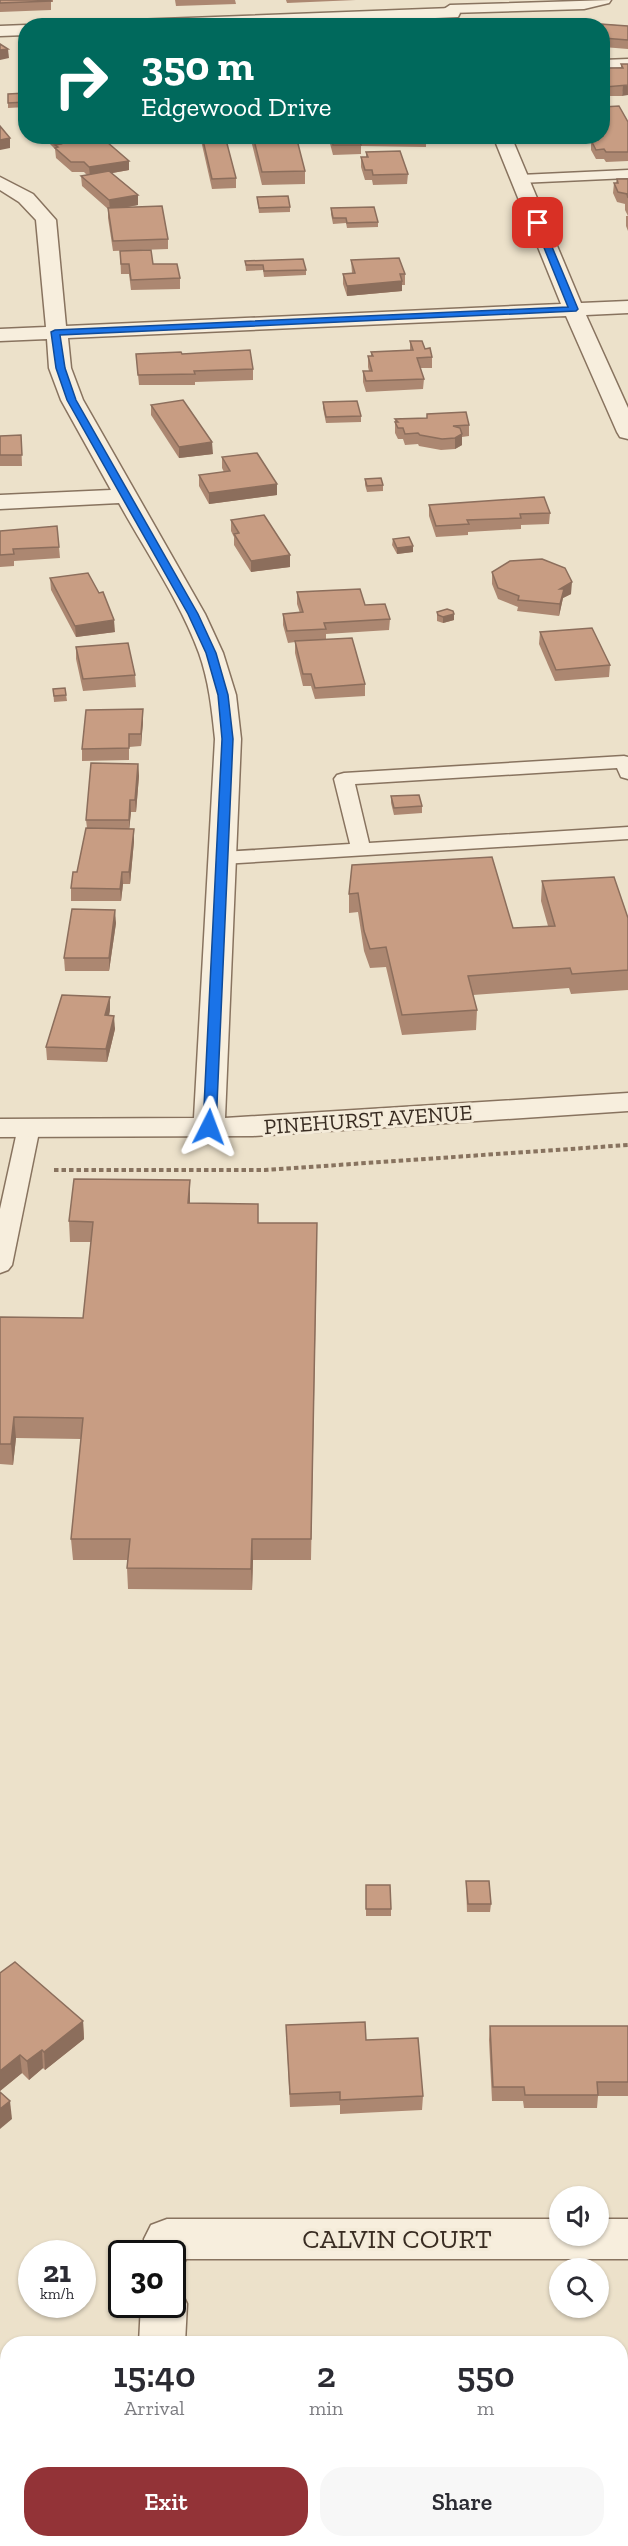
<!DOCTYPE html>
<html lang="en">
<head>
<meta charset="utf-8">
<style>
	:root { --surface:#fff; --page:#f7f7f7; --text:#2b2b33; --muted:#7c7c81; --accent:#933337 }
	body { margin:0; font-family:"Zilla Slab",serif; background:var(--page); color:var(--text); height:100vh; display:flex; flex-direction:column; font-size:22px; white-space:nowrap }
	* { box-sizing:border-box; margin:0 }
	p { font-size:20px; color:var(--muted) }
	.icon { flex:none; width:33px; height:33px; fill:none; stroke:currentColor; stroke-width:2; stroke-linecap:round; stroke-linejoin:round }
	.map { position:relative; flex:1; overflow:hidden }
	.details { position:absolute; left:0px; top:2336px; width:628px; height:212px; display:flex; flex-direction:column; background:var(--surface); border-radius:24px 24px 0 0; box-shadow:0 2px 4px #0004 }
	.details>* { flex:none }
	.top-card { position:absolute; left:18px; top:18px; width:592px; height:126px; border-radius:24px; box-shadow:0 2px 4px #0004; background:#00695c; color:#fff; overflow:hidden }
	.tools { position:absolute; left:549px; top:2186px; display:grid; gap:12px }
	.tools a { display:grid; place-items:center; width:60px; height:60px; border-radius:50%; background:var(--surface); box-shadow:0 2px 4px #0004; font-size:30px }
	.speed { position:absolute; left:18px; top:2240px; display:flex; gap:12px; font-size:30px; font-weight:700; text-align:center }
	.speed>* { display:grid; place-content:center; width:78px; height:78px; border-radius:50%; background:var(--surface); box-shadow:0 2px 4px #0004; line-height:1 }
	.speed small { font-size:15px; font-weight:400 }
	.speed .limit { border:3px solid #111; border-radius:9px; background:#fff; color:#111 }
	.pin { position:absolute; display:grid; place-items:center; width:51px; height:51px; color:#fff; margin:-26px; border-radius:12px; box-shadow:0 3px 9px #0006 }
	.me { position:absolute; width:66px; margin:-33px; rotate:3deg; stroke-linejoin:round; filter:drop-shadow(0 0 4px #0008) }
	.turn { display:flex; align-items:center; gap:21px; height:126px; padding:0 24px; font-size:27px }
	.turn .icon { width:78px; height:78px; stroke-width:2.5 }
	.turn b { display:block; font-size:42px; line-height:51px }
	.eta { display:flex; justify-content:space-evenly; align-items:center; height:102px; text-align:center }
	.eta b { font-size:36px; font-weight:600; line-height:42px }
	.primary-button { display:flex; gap:12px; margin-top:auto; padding:12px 24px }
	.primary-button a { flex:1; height:69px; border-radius:24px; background:var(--accent); color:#fff; font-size:24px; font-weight:600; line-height:69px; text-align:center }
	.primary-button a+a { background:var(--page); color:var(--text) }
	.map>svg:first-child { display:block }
</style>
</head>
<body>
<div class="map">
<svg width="628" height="2546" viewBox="0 0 628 2546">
	<rect width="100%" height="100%" fill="#ece1ca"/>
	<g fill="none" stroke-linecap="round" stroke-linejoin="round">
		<defs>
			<g id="service">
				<polygon points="611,0 609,3 584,9 450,13 444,9 450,5"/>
				<polygon points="628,59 628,67 603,68 603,60"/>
				<polygon points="628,170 628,178 520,183 513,179 520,175"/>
				<polygon points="624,756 628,757 628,779 621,777 617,768 355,784 369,843 628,827 628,839 222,864 215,862 212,858 215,854 222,852 350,844 334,779 337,775 344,773"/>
				<polygon points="29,1120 37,1122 40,1127 12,1265 8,1270 0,1273 0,1209 18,1127 21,1122"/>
			</g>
			<g id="minor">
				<polygon points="452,8 458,9 460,13 458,17 253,26 99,26 107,21"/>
				<polygon points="26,25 28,26 26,26 26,35 0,36 0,26"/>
				<path d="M493,136H511L581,303L628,301V313L586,315L628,408V439L620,437L617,432L566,316L68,338L71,368L83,400L205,614L223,653L236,695L241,739L225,1118L628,1093V1111L253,1136L0,1137V1119L194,1118L215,739C212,710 209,681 199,653C180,601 146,552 119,503L0,509V495L111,490L61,400L49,368L47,339L0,341V329L46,327L36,220L19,202L0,190V177L33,194L56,220L66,326L561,304Z"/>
				<polygon points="167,2219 560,2219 560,2235 598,2235 598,2219 628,2219 628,2259 186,2259 182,2267 172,2271 172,2253 143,2253 144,2239 151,2225"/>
				<polygon points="172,2286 180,2289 187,2304 185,2343 139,2343 141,2304 172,2304"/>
				<rect x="129" y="2540" width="50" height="6"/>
			</g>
		</defs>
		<use href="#service" stroke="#88735f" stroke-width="3"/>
		<use href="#minor" stroke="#88735f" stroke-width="3"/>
		<polyline stroke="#88735f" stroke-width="4" stroke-dasharray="4.5 3" stroke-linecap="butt" points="54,1170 265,1170 628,1145"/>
		<use href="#service" fill="#f7eedd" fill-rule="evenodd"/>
		<use href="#minor" fill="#f7eedd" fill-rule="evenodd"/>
	</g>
	<g fill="#ac8771">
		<polygon points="0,0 53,0 53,2 51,2 51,10 0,12"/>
		<polygon points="175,0 235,0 236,4 176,6"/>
		<polygon points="286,0 356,0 287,3"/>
		<polygon points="571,21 628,26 628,49 603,47 603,26 571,25"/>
		<polygon points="621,64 628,64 622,96 604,96 603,94 603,73 604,68 621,68"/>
		<polygon points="26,93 26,107 8,108 8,103"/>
		<polygon points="628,122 628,161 606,162 604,159 596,159 591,150 591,140 589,136 603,136"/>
		<polygon points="48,136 100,136 129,161 129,170 112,173 138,195 138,205 123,208 168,239 168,249 113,251 108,218 108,209 82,186 81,176 87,175 84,172 72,172 56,158 55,149 49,143"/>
		<polygon points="200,136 225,136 236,178 236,188 212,189"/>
		<polygon points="250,136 296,136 305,171 305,184 262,185"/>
		<polygon points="328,136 426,136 426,147 361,146 361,154 333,155"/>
		<polygon points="366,152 408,174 407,184 373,185 372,180 365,180 361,167 361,157 366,157"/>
		<polygon points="617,179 628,179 628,231 626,226 626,216 628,216 625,210 625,204 617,202 613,193 614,183 616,183"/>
		<polygon points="257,197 290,207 290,212 259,213"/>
		<polygon points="331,208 378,222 378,227 347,228 346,223 333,224 331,214"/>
		<polygon points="120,251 153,264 180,278 180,289 131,290 129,274 121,274"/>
		<polygon points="351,260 405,274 405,285 402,285 402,291 347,296 343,284 343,274 352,273"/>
		<polygon points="245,261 306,270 306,275 264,277 263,270 246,271"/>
		<polygon points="410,341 425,349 432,357 432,368 420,368 424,379 423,389 366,392 363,382 363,371 369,371 368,367 368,356 371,356 371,352 410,350"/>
		<polygon points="136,354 182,354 253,369 253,380 195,382 195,385 139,385"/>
		<polygon points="323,402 361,416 361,422 326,423 323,408"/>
		<polygon points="151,405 213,454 179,458 151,415"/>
		<polygon points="427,414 469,425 469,436 462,437 462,445 455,449 441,450 419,446 418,444 405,445 403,439 398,439 395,433 395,419 427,418"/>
		<polygon points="21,435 22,466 0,466 0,436"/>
		<polygon points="222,457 277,484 277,495 209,504 199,486 199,475 224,472 222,468"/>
		<polygon points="365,479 383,485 383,491 367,492 365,485"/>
		<polygon points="429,505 550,513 549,524 521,525 521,529 468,532 468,535 436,537 429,516"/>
		<polygon points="231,520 290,555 290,567 251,572 234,545 234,537 231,531"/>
		<polygon points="0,531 59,547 60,558 14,561 14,566 0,567"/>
		<polygon points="393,539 413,546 413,552 397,554 392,545"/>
		<polygon points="492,572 571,594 563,598 559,616 517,611 518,607 498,599 492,584"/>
		<polygon points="50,578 115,632 76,637 51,590"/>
		<polygon points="297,592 365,605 390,619 389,630 326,634 326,639 365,684 365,696 315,699 311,686 303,686 295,653 295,642 288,643 283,625 283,614 300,613 297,604"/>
		<polygon points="437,612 454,620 443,623 437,621"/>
		<polygon points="540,632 610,665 609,677 555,681 539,644"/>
		<polygon points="76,647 135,675 136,687 83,691 76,659"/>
		<polygon points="65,688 67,701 54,702 53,689"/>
		<polygon points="143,709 143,721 141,746 129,747 129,760 82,761 82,749"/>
		<polygon points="138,764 139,776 136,812 131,812 129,829 134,829 134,841 130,884 123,884 121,901 71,901 71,888 77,872 87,828 86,820"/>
		<polygon points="391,796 422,806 422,813 394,815 391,803"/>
		<polygon points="352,865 513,928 548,926 541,901 542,881 628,918 628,990 571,994 569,988 473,995 477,1010 476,1030 402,1035 386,967 370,968 364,951 358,912 349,913 349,894"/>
		<polygon points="116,923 109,971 65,971 64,958"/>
		<polygon points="110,1010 109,1016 115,1029 107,1062 47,1060 46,1047"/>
		<polygon points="190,1200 190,1203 259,1223 317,1244 311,1560 253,1560 252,1590 128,1589 127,1568 128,1560 73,1560 71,1539 81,1439 16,1438 13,1465 0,1464 0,1317 83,1318 91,1242 70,1242 69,1221"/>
		<polygon points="466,1881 491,1904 490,1912 467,1912"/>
		<polygon points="366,1885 391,1909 391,1916 366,1916"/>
		<polygon points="0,1973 83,2021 84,2039 45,2070 43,2068 29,2080 22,2073 0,2091"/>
		<polygon points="286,2025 366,2040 423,2096 422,2110 340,2114 340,2105 290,2107"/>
		<polygon points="490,2026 628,2026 628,2096 598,2096 597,2108 524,2108 523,2101 492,2101 489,2040"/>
		<polygon points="628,2375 628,2461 621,2461 621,2378 628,2378"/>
		<polygon points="320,2540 398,2540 397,2546 320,2546"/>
	</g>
	<g fill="#8c6e5c">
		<polygon points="8,49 9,58 0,60 0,50"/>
		<polygon points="628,85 628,95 622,96 623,86"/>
		<polygon points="10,138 10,148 0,150 0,140"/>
		<polygon points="129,161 129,170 90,177 89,167"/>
		<polygon points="138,195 138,205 110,210 109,200"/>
		<polygon points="402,281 402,291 347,296 347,286"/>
		<polygon points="462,434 462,445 455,449 455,438"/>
		<polygon points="212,442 213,454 179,458 179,447"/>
		<polygon points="277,484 277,495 209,504 209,493"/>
		<polygon points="413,546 413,552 397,554 397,548"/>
		<polygon points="290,555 290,567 251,572 251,561"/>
		<polygon points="572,582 571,594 563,598 559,616 560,589"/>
		<polygon points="454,614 454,620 443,623 443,617"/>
		<polygon points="114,620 115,632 76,637 75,626"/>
		<polygon points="143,709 143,721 141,746 141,734"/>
		<polygon points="138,764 139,776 136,812 135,800"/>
		<polygon points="130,800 131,812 129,832 129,820"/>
		<polygon points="134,829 134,841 130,884 129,872"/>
		<polygon points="122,872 123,884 121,901 120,889"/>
		<polygon points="115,910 116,923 109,971 109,958"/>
		<polygon points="110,997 110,1010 106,1028 105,1015"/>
		<polygon points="114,1016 115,1029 107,1062 106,1049"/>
		<polygon points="190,1180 190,1200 188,1223 188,1203"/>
		<polygon points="14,1417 16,1438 13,1465 11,1444"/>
		<polygon points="252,1539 253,1560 252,1590 251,1569"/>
		<polygon points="83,2021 84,2039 45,2070 44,2052"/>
		<polygon points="42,2050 43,2068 29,2080 27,2061"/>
		<polygon points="20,2055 22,2073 0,2091 0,2071"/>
		<polygon points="10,2101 12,2119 0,2129 0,2109"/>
	</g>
	<g fill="#c89d83" stroke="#8c6e5c" stroke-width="1.5">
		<polygon points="0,0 51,0 51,1 0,3"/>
		<polygon points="585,20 586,23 628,26 628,40 603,38 603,26 571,26 574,25 571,21"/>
		<polygon points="0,44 8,49 0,50"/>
		<polygon points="621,64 628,64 628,85 605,87 603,85 603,73 606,72 604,68 623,68"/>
		<polygon points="26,93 26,102 8,103 8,94"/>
		<polygon points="619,106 628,122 628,152 606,152 604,149 596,150 591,140 598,140 596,136 603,136 603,107"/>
		<polygon points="0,126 10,138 0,140"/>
		<polygon points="52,136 100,136 129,161 89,167 84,162 71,162 55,148 58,147 55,145 61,144"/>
		<polygon points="202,136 225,136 236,178 212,179"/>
		<polygon points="253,136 296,136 305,171 262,172"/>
		<polygon points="331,136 359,136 361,145 333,145"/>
		<polygon points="383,136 426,136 426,137"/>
		<polygon points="400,151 408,174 373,175 372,170 365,170 361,157 368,157 366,152"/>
		<polygon points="109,171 138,195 109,200 81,176"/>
		<polygon points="617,179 628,179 628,198 627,194 618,192 614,183 618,183"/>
		<polygon points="288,196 290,207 259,208 257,197"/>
		<polygon points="162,206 168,239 113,241 108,208"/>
		<polygon points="374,207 378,222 347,223 346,218 333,218 331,208"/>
		<polygon points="151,250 153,264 177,264 180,278 131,280 129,264 121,264 120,251"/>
		<polygon points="399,258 405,274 400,274 402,281 347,286 343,274 355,273 351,260"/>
		<polygon points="303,259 306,270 264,271 263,265 246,265 245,261"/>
		<polygon points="410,341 422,341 425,349 430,348 432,357 417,358 424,379 366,381 363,371 372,371 368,356 373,356 371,352 413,350"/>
		<polygon points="250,350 253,369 194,371 195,374 138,375 136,354 181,352 182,354"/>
		<polygon points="183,400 212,442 179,447 151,405"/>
		<polygon points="357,401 361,416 326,417 323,402"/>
		<polygon points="466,412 469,425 453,426 460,428 462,434 455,438 442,439 420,435 418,433 405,434 403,428 398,428 395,422 398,422 395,419 427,418 427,414"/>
		<polygon points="21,435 22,455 0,455 0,436"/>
		<polygon points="257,453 277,484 209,493 199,475 230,471 222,457"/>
		<polygon points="381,478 383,485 367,486 365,479"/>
		<polygon points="544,497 550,513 520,514 521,518 467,520 469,524 436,526 429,505"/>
		<polygon points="264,515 290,555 251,561 234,534 239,533 231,520"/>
		<polygon points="57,526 59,547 13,549 14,554 0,555 0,531"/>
		<polygon points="409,537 413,546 397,548 393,539"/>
		<polygon points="542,559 565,568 572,582 560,589 564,589 560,604 518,600 519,596 498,588 492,572 510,561"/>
		<polygon points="88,573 99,593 103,592 114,620 75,626 50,578"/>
		<polygon points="360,589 365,605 385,604 390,619 324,623 326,629 287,631 283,614 303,612 297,592"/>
		<polygon points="447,609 453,611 454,614 443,617 438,615 437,612"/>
		<polygon points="592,628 610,665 556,670 540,632"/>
		<polygon points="352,638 365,684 315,688 311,674 303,674 295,641"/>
		<polygon points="128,643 135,675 83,679 76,647"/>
		<polygon points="65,688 66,695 54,696 53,689"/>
		<polygon points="143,709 141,734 129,734 129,748 82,749 86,710"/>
		<polygon points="91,763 138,764 135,800 130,800 129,820 86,820"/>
		<polygon points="419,795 422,806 394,808 391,796"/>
		<polygon points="86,828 134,829 129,872 122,872 120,889 71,888 73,872 77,872"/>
		<polygon points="492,857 513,928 555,926 542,881 614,877 628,918 628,970 572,974 570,968 468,976 477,1010 402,1015 386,947 370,949 364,931 358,893 349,894 352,865"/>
		<polygon points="72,909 115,910 109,958 64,958"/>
		<polygon points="62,995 110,997 105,1015 114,1016 106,1049 46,1047"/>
		<polygon points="74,1179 190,1180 188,1203 258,1204 258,1223 317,1223 311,1539 252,1539 251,1569 127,1568 130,1539 71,1539 83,1418 14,1417 11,1444 0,1444 0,1317 83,1318 93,1222 69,1221"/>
		<polygon points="466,1881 489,1881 491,1904 468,1904"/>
		<polygon points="366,1885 390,1885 391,1909 366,1909"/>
		<polygon points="15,1962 83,2021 44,2052 42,2050 27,2061 20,2055 0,2071 0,1973"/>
		<polygon points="365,2022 366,2040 418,2038 423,2096 340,2100 340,2092 290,2094 286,2025"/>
		<polygon points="490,2026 628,2026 628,2082 597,2082 598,2095 525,2095 524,2087 493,2087"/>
		<polygon points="0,2092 10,2101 0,2109"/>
		<rect x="621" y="2378" width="7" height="70"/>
	</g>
	<polygon fill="#1a73e8" stroke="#114b97" stroke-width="1.5" points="538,220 542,223 578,309 576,311 60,335 65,368 76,400 198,614 216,653 228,695 233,739 216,1127 214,1130 205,1130 203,1127 222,739 218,695 206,653 188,614 67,400 56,368 51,332 55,330 568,307 534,223"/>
	<g text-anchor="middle" stroke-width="6" stroke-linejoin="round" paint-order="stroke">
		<g font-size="22" fill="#392c22" stroke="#f4ebd9">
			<text transform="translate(368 1119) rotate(-4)" y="8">PINEHURST AVENUE</text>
		</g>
		<g font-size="27" fill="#392c22" stroke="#f4ebd9">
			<text x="397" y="2248">CALVIN COURT</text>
		</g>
	</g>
</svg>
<div class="tools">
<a><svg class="icon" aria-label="sound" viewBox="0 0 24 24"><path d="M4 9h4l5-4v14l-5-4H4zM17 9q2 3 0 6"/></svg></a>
<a><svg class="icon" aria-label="search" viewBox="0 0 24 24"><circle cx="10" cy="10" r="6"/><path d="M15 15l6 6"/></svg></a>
</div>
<div class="speed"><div>21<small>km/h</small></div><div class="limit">30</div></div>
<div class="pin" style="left:538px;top:223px;background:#d93025"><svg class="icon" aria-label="arrive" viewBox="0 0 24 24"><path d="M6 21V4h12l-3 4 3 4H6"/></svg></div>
<svg class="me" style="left:209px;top:1127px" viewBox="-20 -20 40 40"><path d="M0-17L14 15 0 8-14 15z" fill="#1a73e8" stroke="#fff" stroke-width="4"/></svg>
<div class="top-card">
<div class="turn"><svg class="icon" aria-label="right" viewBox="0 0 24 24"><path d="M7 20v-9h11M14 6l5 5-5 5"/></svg><div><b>350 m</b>Edgewood Drive</div></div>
</div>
<section class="details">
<div class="eta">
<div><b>15:40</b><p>Arrival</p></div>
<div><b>2</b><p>min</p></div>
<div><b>550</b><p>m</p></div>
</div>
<div class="primary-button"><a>Exit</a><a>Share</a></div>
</section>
</div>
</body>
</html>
